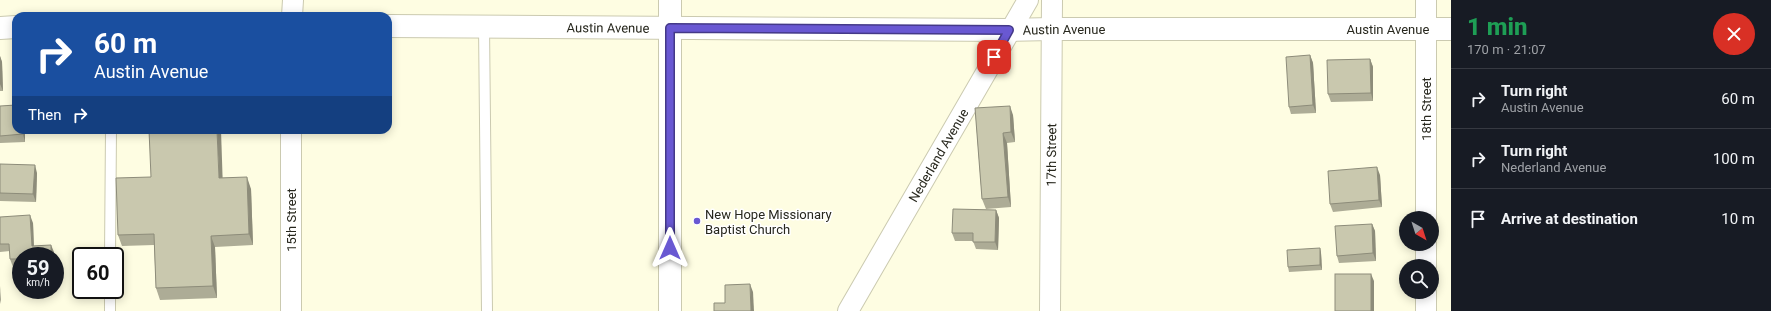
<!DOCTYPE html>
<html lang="en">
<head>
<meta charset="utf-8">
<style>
	:root { --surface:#171b24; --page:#242831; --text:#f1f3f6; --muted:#9ea1a6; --line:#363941 }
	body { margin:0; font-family:Roboto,sans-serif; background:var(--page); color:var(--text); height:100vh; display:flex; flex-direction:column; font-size:15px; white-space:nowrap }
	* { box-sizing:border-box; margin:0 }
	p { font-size:13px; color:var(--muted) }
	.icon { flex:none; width:22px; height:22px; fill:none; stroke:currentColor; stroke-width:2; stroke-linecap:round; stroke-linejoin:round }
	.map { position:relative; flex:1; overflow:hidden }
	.drawer { display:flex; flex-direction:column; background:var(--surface); width:320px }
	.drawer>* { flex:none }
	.guide { position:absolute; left:12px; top:12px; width:380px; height:122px; border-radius:12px; box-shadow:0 2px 10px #0003; background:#1a4fa0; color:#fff; overflow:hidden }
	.needle { width:26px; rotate:141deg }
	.fabs { position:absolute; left:1399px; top:211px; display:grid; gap:8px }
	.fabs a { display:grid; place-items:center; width:40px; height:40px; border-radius:50%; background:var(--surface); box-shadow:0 2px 10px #0003; font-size:20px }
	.speed { position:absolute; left:12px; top:247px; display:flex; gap:8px; font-size:20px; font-weight:700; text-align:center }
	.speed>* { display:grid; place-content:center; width:52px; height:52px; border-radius:50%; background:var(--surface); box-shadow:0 2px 10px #0003; line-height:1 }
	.speed small { font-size:10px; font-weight:400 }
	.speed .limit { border:2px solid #111; border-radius:6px; background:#fff; color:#111 }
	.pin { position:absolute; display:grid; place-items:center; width:34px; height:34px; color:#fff; margin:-17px; border-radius:8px; box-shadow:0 2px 6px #0006 }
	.me { position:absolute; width:44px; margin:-22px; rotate:0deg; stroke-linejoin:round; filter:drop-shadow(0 0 3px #0008) }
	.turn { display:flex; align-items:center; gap:14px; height:84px; padding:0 16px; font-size:18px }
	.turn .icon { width:52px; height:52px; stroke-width:2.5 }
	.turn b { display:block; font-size:28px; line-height:34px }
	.then { display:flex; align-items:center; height:38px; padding:0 16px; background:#0003; gap:8px; font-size:15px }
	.round { display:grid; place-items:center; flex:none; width:42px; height:42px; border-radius:21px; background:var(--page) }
	.overview { display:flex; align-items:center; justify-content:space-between; height:68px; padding:0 16px }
	h1 { font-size:24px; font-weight:800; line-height:30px; color:#1e9e55 }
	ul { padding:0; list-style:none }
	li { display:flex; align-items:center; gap:12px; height:60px; padding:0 16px; border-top:1px solid var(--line) }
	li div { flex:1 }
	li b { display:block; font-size:15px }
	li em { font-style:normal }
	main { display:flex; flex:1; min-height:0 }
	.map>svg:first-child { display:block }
</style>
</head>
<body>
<main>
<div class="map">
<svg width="1451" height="311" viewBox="0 0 1451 311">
	<rect width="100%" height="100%" fill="#fefde2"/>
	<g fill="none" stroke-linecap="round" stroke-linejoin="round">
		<defs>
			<g id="service">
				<polyline points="484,26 487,311"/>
				<polyline points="110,256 111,130"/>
				<polyline points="110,311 110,290"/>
			</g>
			<g id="minor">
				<polyline points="292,16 293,0"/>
				<polyline points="1426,218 1426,0"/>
				<polyline points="1426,266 1426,244"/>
				<polyline points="291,311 291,130"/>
				<path id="s1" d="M848,311L1028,0"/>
				<path id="s2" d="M1050,311L1052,0"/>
				<polyline points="1426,311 1426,292"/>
			</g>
			<g id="tertiary">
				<path id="s3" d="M388,26L1009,30L1052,29H1451"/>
				<polyline points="0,28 16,27"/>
			</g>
			<polyline id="primary" points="670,311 670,0"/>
		</defs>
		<use href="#service" stroke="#cbcab0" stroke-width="12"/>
		<use href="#minor" stroke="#cbcab0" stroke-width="22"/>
		<use href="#tertiary" stroke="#cbcab0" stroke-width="24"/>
		<use href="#primary" stroke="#cbcab0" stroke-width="24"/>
		<use href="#service" stroke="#fff" stroke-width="10"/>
		<use href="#minor" stroke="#fff" stroke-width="20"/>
		<use href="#tertiary" stroke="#fff" stroke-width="22"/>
		<use href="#primary" stroke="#fff" stroke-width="22"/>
	</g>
	<g fill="#adac96">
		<polygon points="1310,55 1313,63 1316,113 1291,114 1289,107"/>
		<polygon points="0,56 2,62 3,91 0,91"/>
		<polygon points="1370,59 1373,67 1373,101 1331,102 1328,94"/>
		<polygon points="0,106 16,130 25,130 25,142 0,143"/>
		<polygon points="975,108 1013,115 1015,142 1007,143 1011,207 986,209 982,199"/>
		<polygon points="0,164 37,173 36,202 0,201"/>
		<polygon points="1380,175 1382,207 1333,212 1330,204"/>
		<polygon points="151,177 223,178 251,189 253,245 215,247 217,298 160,300 156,288 154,245 122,246 118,235"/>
		<polygon points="996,210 999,218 998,250 976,249 973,241 955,241 952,233"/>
		<polygon points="0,217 33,223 34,246 54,252 54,256 21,256 21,267 13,267 10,259 10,251 0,252"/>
		<polygon points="1372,224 1375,231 1376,261 1339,263 1337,256"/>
		<polygon points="1320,248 1321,253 1322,270 1289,272 1288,267"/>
	</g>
	<g fill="#8d8c7a">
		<polygon points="1310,55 1313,63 1316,113 1313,105"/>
		<polygon points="0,56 2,62 3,91 0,84"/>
		<polygon points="1370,59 1373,67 1373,101 1371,93"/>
		<polygon points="1010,106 1013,115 1015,142 1011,132"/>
		<polygon points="22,130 25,130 25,142"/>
		<polygon points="217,130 221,130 223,190 219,178"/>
		<polygon points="1003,133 1007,143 1011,207 1008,197"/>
		<polygon points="35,165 37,173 36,202 33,194"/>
		<polygon points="1377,167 1380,175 1382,207 1379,200"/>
		<polygon points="247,177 251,189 253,245 249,234"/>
		<polygon points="996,210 999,218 998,250 995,242"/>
		<polygon points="30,215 33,223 34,253 32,246"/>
		<polygon points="1372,224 1375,231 1376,261 1373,253"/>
		<polygon points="211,236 215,247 217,298 213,286"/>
		<polygon points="51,245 54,252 54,256 51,256"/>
		<polygon points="1320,248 1321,253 1322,270 1320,265"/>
		<polygon points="1371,274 1374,281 1374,311 1371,311"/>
		<polygon points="750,284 753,292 754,311 751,311"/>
		<polygon points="0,286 1,304 0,300"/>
	</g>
	<g fill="#c9c8ae" stroke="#8d8c7a">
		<polygon points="1310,55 1313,105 1289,107 1286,57"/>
		<polygon points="1370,59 1371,93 1328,94 1327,60"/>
		<polygon points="16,105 16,130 22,130 23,134 0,136 0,106"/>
		<polygon points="1010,106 1011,132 1003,133 1008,197 982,199 975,108"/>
		<polygon points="149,130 217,130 219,178 247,177 249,234 211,236 213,286 156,288 154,234 118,235 116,178 151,177"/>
		<polygon points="0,164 35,165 33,194 0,193"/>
		<polygon points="1377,167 1379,200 1330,204 1328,171"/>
		<polygon points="953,209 996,210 995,242 973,242 973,233 952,233"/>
		<polygon points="30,215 32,246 51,245 51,256 21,256 21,259 10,259 9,244 0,244 0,217"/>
		<polygon points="1372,224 1373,253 1337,256 1335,226"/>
		<polygon points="1320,248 1320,265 1288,267 1287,250"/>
		<rect x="1335" y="274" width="36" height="37"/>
		<polygon points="750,284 751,311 714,311 714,303 725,303 725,285"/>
	</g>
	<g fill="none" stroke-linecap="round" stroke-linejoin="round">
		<defs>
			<polyline id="route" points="670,248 670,28 1009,30 994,57"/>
		</defs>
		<use href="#route" stroke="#443988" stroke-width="10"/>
		<use href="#route" stroke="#6958d2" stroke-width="7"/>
	</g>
	<circle fill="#6958d2" stroke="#fff" stroke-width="1.5" cx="697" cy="221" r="4"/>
	<g text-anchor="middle" stroke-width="3" stroke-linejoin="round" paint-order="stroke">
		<g font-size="13" fill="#27271d" stroke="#fff">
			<text dy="5" stroke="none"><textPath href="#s3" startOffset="220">Austin Avenue</textPath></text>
			<text dy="5" stroke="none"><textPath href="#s3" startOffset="676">Austin Avenue</textPath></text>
			<text dy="5" stroke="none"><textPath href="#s3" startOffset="1000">Austin Avenue</textPath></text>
			<text transform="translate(1426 109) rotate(-90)" y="5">18th Street</text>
			<text dy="5" stroke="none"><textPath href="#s1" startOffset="180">Nederland Avenue</textPath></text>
			<text dy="5" stroke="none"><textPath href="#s2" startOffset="156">17th Street</textPath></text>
			<text transform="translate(291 220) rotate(-90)" y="5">15th Street</text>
		</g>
		<g font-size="13" fill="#27271d" stroke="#fff" text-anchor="start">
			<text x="705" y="219">New Hope Missionary<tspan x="705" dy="15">Baptist Church</tspan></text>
		</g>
	</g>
</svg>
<div class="fabs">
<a><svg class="needle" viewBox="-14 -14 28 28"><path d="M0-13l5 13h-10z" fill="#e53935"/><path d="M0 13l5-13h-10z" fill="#9ea1a6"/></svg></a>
<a><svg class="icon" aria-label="search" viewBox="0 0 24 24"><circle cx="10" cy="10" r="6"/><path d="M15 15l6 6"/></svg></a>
</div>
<div class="speed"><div>59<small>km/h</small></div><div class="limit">60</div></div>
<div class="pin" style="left:994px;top:57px;background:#d93025"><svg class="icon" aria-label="arrive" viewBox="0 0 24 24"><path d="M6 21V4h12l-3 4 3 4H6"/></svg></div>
<svg class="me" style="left:670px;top:248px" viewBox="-20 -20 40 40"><path d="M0-17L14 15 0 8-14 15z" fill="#6958d2" stroke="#fff" stroke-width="4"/></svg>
<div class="guide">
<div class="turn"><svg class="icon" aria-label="right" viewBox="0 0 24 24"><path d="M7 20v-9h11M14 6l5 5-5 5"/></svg><div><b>60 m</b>Austin Avenue</div></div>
<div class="then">Then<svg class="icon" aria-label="right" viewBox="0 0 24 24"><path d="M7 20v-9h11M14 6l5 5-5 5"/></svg></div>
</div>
</div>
<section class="drawer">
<div class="overview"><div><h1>1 min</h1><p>170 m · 21:07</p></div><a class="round" style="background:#d93025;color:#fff"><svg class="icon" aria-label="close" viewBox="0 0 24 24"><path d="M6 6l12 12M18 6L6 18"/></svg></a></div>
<ul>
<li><svg class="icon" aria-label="right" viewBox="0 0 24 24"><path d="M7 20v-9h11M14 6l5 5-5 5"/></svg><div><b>Turn right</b><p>Austin Avenue</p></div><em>60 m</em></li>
<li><svg class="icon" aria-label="right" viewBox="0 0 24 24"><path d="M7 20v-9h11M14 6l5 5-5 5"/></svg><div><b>Turn right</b><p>Nederland Avenue</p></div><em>100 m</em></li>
<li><svg class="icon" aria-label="arrive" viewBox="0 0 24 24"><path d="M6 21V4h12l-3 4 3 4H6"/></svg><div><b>Arrive at destination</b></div><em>10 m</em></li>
</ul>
</section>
</main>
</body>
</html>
